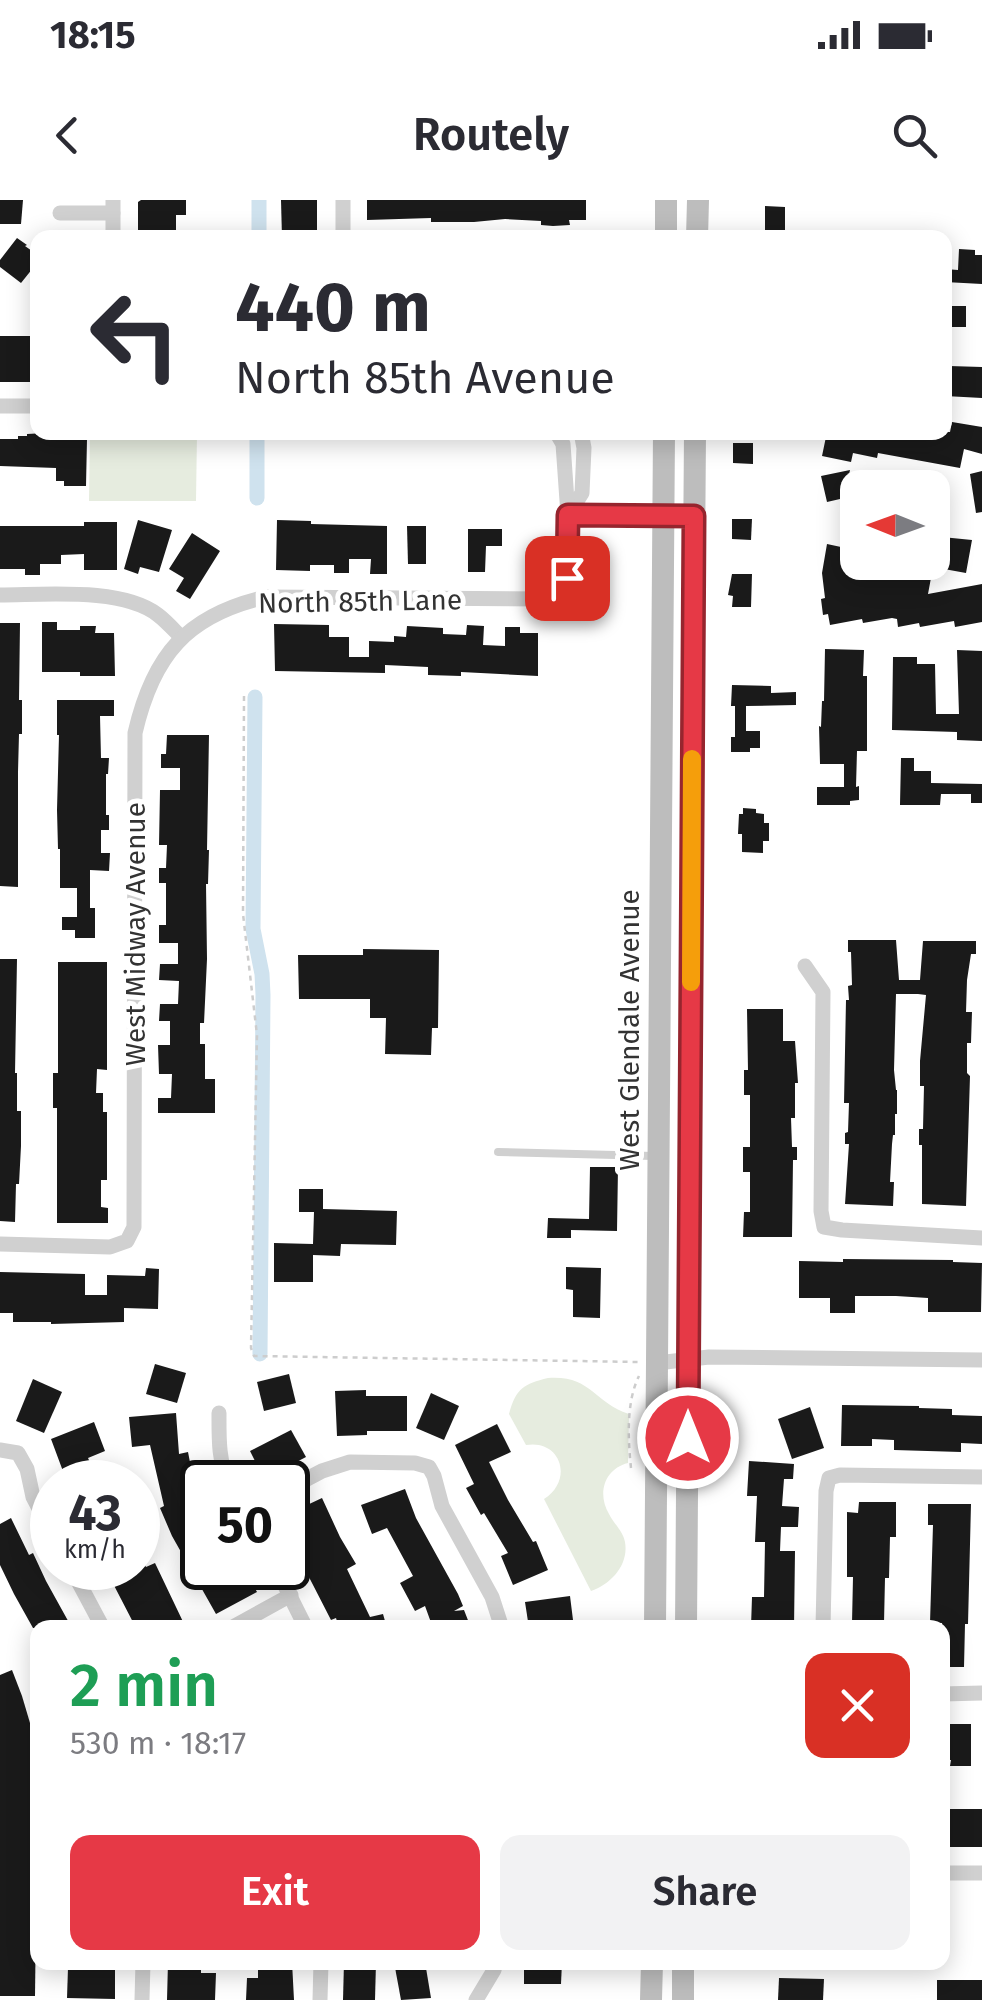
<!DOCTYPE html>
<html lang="en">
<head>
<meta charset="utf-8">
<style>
	:root { --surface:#fff; --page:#f2f2f3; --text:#2b2b33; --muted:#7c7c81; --accent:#e63946 }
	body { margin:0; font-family:"Fira Sans",sans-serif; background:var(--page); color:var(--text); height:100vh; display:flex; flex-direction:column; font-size:38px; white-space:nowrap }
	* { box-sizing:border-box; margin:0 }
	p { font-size:32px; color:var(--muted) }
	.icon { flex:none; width:55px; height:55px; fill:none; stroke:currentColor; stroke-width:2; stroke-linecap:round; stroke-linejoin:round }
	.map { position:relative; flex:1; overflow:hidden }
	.details { position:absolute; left:30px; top:1420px; width:920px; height:350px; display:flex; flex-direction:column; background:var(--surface); border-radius:20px; box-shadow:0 5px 25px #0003 }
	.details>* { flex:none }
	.banner { position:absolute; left:30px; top:30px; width:922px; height:210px; border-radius:20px; box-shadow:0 5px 25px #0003; background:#fff; color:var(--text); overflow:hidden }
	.needle { width:65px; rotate:271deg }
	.fabs { position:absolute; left:840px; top:270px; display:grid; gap:20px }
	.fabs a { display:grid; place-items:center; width:110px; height:110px; border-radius:20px; background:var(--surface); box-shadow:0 5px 25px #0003; font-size:50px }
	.speed { position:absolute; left:30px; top:1260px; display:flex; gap:20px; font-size:50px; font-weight:700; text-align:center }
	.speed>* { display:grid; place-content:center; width:130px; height:130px; border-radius:50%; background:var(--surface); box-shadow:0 5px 25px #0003; line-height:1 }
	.speed small { font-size:25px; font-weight:400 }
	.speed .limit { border:5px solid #111; border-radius:15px; background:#fff; color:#111 }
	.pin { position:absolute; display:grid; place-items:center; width:85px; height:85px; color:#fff; margin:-42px; border-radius:20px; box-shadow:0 5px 15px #0006 }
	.me { position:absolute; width:110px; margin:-55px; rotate:0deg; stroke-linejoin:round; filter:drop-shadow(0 0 8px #0008) }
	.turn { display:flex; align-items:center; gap:35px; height:210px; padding:0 40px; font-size:45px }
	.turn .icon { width:130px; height:130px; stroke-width:2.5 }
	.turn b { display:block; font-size:70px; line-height:85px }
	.round { display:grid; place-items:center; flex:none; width:105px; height:105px; border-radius:20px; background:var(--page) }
	.head { display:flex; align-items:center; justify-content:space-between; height:170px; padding:0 40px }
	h1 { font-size:60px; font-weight:600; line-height:75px; color:#1e9e55 }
	.cta { display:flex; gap:20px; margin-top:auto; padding:20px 40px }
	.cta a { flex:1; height:115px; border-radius:20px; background:var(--accent); color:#fff; font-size:40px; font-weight:600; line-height:115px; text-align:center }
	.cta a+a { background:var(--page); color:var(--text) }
	.status { display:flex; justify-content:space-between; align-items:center; height:70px; padding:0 50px; background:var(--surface); direction:ltr }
	.status svg { height:28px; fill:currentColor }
	header { display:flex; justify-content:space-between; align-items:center; height:130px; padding:0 40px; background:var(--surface); font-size:45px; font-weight:600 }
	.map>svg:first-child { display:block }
</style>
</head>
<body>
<div class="status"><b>18:15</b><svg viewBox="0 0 49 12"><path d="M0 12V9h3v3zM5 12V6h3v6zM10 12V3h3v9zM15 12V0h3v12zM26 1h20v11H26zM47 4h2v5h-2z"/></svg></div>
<header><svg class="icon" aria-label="back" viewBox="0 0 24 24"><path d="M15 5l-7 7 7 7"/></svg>Routely<svg class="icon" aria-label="search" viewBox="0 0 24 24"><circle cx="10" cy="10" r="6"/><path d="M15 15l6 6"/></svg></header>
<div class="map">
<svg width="982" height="1800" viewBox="0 0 982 1800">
	<rect width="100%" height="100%" fill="#fff"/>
	<g fill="#e6ecdf">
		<polygon points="90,233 197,233 196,301 89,301"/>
		<path d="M548,1178C591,1175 593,1202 629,1214L628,1263C604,1269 597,1294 609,1314C614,1324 623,1331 625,1342C629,1365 611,1384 591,1391L544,1299C574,1280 561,1239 526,1245L509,1214C516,1188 524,1184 548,1178Z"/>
	</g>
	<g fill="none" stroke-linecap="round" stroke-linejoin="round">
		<g stroke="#cfe2ee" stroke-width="15">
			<polyline points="259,38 259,0"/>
			<polyline points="257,298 257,232"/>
			<polyline points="255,497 253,729 262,774 263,795 260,1154"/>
		</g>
	</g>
	<g fill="#1a1a1a">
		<polygon points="0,0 23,0 21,24 0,24"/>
		<polygon points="141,0 186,0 186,15 176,15 176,38 138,38 138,2"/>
		<polygon points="281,0 317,0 317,38 282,38"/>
		<polygon points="367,0 586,0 586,20 569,20 570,25 553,26 541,25 541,21 505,19 474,22 431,22 431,18 367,20"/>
		<polygon points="765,6 785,7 785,31 765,31"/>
		<polygon points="17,38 27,45 25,46 32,51 30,53 36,58 34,60 37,63 21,83 0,67 0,60"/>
		<polygon points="959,49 975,50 975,55 982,55 982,84 945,82 945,69 958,70"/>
		<rect x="946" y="106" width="20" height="21"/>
		<rect x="0" y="136" width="38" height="46"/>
		<polygon points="949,166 982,167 982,198 945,196 945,183 949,183"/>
		<polygon points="952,222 982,227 982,254 964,249 960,268 878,253 877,258 853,253 851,262 822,256 827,232 950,232"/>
		<polygon points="46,233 46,239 87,239 86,286 64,286 64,281 56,281 56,268 0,266 0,239 18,239 18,236 27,236 27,234"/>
		<polygon points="733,243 753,243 753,264 733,263"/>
		<polygon points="850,270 848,279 875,274 877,288 851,288 853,296 827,302 821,276"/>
		<polygon points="982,271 982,312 976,313 970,274"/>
		<polygon points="732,319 752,319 751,340 732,339"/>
		<polygon points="138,320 172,330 159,372 140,367 138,374 124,369"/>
		<polygon points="277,320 311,321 311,324 387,326 387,374 370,374 371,359 349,359 349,373 334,373 334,365 310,365 310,371 276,370"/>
		<polygon points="84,322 117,322 117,370 84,370 84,354 61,355 61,364 40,364 40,375 25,375 25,369 0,369 0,326 84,326"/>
		<polygon points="407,326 426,326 426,364 408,364"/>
		<polygon points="468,329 502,329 502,346 486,346 485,372 468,372"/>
		<polygon points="192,333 220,351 190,399 176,391 184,378 169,369"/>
		<polygon points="932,336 972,340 966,373 933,367 928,394 982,384 982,422 955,427 954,421 920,427 919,423 898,427 897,419 892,418 863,423 862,419 830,425 828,414 823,415 821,399 825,398 822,373 827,344 855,350 852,362 932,362"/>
		<polygon points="732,374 752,374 751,407 732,407 733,396 728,395"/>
		<polygon points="42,422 57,422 57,430 80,430 80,426 96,426 95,433 114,433 115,476 80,476 80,472 42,472"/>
		<polygon points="0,423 20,423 19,500 22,500 22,534 19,534 18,572 18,687 0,686"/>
		<polygon points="274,424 329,425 329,437 349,437 349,457 369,457 369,441 394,442 394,436 406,437 407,426 443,428 443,434 466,435 467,425 484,426 483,445 505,446 505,427 520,427 520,433 538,433 538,476 461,472 461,476 428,475 428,467 385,465 385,473 275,471"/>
		<polygon points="825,449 864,450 863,476 867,476 867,551 857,551 856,587 859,586 859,600 850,601 850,605 817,605 817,587 844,587 844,564 820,564 819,526 821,527 822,501 824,501"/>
		<polygon points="957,450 982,451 982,541 957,540 957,532 892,530 893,457 917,457 917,464 935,464 936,514 959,514"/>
		<polygon points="732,485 771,486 771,493 796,492 796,505 746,506 746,531 760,531 760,548 750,548 750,552 731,552 731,537 735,537 735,506 731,506"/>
		<polygon points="57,500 114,500 114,516 100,516 101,558 109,558 108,574 106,574 106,615 109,615 109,630 101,630 101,653 110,653 109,671 90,670 90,708 95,708 95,738 75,738 75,730 62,730 62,717 77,717 77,688 60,688 60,649 58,649 57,610 59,535 57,535"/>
		<polygon points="167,535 209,535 207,650 209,650 208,684 206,684 207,759 204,823 200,823 200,844 205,844 205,879 215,879 215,913 158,913 158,898 171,898 172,874 159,874 158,845 170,845 170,821 159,821 160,804 178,804 179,781 159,780 160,764 178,764 178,743 159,743 159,725 166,725 166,683 159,683 159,668 166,668 167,645 159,645 160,590 180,590 180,568 161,568 161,554 166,554"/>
		<polygon points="901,558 914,558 914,571 931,571 931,583 982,584 982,603 971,603 971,594 941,594 940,605 900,605"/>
		<polygon points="743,608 756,609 756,613 764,614 764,623 769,623 769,641 763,641 763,653 742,652 742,634 738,634 739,614 743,614"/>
		<polygon points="848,740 896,740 899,780 920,780 923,741 976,741 976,754 971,754 967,780 966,812 972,812 971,843 967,843 967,873 970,876 966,1006 922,1004 922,945 919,945 919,929 923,929 924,886 920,886 920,861 926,795 918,794 896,794 894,870 896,890 897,890 897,914 895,914 895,935 893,935 892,944 890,982 894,982 893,1006 845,1004 849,944 845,944 845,933 848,932 849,903 844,903 846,800 849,800 848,786 852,785 851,752 848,752"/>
		<polygon points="363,749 439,750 438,828 432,828 431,855 385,854 386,818 370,818 370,799 299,799 298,755 363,755"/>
		<polygon points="0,759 17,759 15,873 17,873 17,911 21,911 21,946 19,984 16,984 15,1022 0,1021"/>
		<polygon points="58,762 107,762 107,870 97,869 96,893 103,893 103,912 107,912 107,980 101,980 101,1007 108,1008 108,1023 57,1023 57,908 53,908 53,873 58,873"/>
		<polygon points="747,809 783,809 783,841 795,841 798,883 795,883 795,918 791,918 792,947 797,947 797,960 793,960 792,1037 743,1037 744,1012 750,1012 750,972 743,972 743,947 750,947 750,895 744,895 744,870 748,870"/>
		<polygon points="590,967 618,967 617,1031 571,1030 571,1038 547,1038 548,1018 589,1019"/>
		<polygon points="299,989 323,989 323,1009 397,1011 396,1045 341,1044 340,1056 313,1055 313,1082 274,1082 274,1043 313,1044 314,1012 299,1012"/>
		<polygon points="843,1059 953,1060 953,1062 982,1063 981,1112 928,1112 928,1098 896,1096 855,1096 855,1113 830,1113 830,1098 799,1098 799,1061 843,1062"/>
		<polygon points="566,1067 601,1068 600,1118 573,1117 573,1090 566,1089"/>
		<polygon points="146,1068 159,1069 158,1109 124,1108 124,1122 51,1124 51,1122 13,1122 13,1113 0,1113 0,1072 85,1074 85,1095 107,1095 107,1075 145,1076"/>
		<polygon points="155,1164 186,1173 177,1203 146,1194"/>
		<polygon points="289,1174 296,1203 264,1211 257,1182"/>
		<polygon points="33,1179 62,1192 44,1233 16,1221"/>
		<polygon points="366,1190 366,1196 407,1196 407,1231 367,1231 367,1235 337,1236 335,1191"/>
		<polygon points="431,1193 459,1206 444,1240 416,1228"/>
		<polygon points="842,1205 919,1206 919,1208 952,1209 952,1215 982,1216 982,1244 961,1243 961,1252 894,1250 894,1240 872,1239 872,1246 841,1246"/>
		<polygon points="810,1207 824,1248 792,1259 778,1219"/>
		<polygon points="176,1213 179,1254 188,1252 196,1293 202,1291 202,1368 244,1368 257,1392 216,1414 172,1336 160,1308 164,1306 150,1245 132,1247 129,1217"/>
		<polygon points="94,1222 105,1251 88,1258 99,1282 67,1282 51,1239"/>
		<polygon points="497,1224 511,1252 489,1262 508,1300 533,1342 536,1341 548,1370 513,1385 501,1356 508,1353 484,1313 481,1315 466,1288 474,1284 455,1245"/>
		<polygon points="291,1230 306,1257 264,1279 250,1251"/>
		<polygon points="749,1261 794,1264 793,1279 784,1279 782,1306 799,1307 798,1327 781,1327 780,1351 795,1351 794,1428 751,1427 752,1397 764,1397 765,1342 755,1342 757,1296 747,1296"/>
		<polygon points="405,1289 416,1318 458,1394 463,1406 454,1411 464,1410 471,1428 433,1428 425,1406 415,1411 400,1383 413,1376 387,1328 372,1334 361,1305"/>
		<polygon points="322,1298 340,1337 356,1364 347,1369 370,1417 383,1414 387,1428 339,1428 336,1418 331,1420 293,1346 288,1336 288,1314"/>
		<polygon points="859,1302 896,1302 896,1337 890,1337 889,1378 885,1378 884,1423 852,1423 853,1377 847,1377 847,1312 858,1313"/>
		<polygon points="928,1304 971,1304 968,1424 965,1424 964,1467 942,1467 942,1423 930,1423 933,1325 928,1325"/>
		<polygon points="11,1318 29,1355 33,1353 46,1381 72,1428 33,1428 14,1394 0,1365 0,1324"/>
		<polygon points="138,1352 146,1367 155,1363 186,1428 136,1428 105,1368 138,1368"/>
		<polygon points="570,1396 574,1428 529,1428 525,1402"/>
		<polygon points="12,1470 22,1496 38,1550 35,1796 0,1796 0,1475"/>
		<polygon points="942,1524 971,1524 971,1566 950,1566 951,1560 942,1560"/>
		<rect x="942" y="1609" width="40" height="38"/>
		<polygon points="168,1762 201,1762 201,1773 216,1773 215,1800 167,1800"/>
		<polygon points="258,1762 292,1762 294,1800 246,1800 247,1778 258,1778"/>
		<polygon points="344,1762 376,1762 375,1800 343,1800"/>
		<polygon points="394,1762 425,1762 431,1798 401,1800"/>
		<polygon points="524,1762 562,1762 561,1784 524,1784"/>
		<polygon points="68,1768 115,1769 115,1799 67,1798"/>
		<polygon points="779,1778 824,1779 823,1800 778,1800"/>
		<rect x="937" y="1780" width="45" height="20"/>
	</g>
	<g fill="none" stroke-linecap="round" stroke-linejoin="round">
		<g stroke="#cdcdcd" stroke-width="2.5" stroke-dasharray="5 5" stroke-linecap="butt">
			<polyline points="244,496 243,714 257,835 251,1148 254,1156 640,1162"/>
			<path d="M631,1268C628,1240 626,1202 639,1176"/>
		</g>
		<polyline stroke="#d0d0d0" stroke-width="8" points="498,952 654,956"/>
		<g stroke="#d0d0d0" stroke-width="15">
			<polyline points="60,13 113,13"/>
			<polyline points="113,38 113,0"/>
			<polyline points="343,38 343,0"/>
			<polyline points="0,206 38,206"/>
			<polyline points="568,315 663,316"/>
			<polyline points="568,315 582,293 584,248 581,232"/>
			<path d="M0,395C44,395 122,387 158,415C166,421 174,430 181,437"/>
			<polyline points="805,766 823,792 821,1011 824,1027 842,1030 982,1038"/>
			<path d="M0,1044L110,1047L127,1041L134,1027L135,533C153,455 187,415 266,397L544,399L561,394L567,378L568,315L563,244L556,232"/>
			<polyline points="657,1163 709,1157 982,1160"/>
			<path d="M219,1213C219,1236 218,1262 229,1282"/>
			<polyline points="0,1250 18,1253 27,1269 33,1297 52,1333"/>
			<polyline points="288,1289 322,1271 350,1262 415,1263 429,1267 434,1276 442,1306 492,1397 502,1428"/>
			<polyline points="71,1368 103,1428"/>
			<polyline points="276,1368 306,1428"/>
			<polyline points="231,1428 291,1395"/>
			<polyline points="823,1428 826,1291 829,1278 840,1275 982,1277"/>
			<polyline points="942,1494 982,1493"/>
			<polyline points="942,1673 982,1673"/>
			<polyline points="142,1800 143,1762"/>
			<polyline points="320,1800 321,1762"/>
			<polyline points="476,1800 494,1770 496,1762"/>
		</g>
		<g stroke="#bdbdbd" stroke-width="22">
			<polyline points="666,38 666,0"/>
			<polyline points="697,38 698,0"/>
			<polyline points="655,1428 664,232"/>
			<polyline points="686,1428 695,232"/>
			<polyline points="651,1800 652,1762"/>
			<polyline points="683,1800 683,1762"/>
		</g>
	</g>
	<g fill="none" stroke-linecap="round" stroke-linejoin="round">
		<defs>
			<polyline id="route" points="567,378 568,315 694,316 688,1238"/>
		</defs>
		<use href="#route" stroke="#96252e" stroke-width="25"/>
		<use href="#route" stroke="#e63946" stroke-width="18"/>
		<polyline stroke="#f59e0b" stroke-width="18" points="691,782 692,559"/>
	</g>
	<g text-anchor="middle" stroke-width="10" stroke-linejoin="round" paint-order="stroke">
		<g font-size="28" fill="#333" stroke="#fff">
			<text transform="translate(360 401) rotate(-1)" y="10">North 85th Lane</text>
			<text transform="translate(135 734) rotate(-90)" y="10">West Midway Avenue</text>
			<text transform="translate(629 830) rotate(-90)" y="10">West Glendale Avenue</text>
		</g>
	</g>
</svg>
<div class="fabs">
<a><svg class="needle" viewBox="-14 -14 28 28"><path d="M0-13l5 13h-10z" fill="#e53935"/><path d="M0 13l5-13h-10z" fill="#7c7c81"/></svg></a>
</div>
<div class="speed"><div>43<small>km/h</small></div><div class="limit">50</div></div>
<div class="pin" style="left:567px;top:378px;background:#d93025"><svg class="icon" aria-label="arrive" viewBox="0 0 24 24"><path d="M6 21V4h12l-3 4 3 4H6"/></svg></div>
<svg class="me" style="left:688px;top:1238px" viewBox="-20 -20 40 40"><circle r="17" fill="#e63946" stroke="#fff" stroke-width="3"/><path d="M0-11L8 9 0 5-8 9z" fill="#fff"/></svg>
<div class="banner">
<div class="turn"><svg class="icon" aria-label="left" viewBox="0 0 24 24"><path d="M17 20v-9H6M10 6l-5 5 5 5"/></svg><div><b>440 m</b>North 85th Avenue</div></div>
</div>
<section class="details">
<div class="head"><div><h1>2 min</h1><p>530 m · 18:17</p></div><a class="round" style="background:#d93025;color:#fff"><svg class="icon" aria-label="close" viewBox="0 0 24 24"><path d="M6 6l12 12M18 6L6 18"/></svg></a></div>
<div class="cta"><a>Exit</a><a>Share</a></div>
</section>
</div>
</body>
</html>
